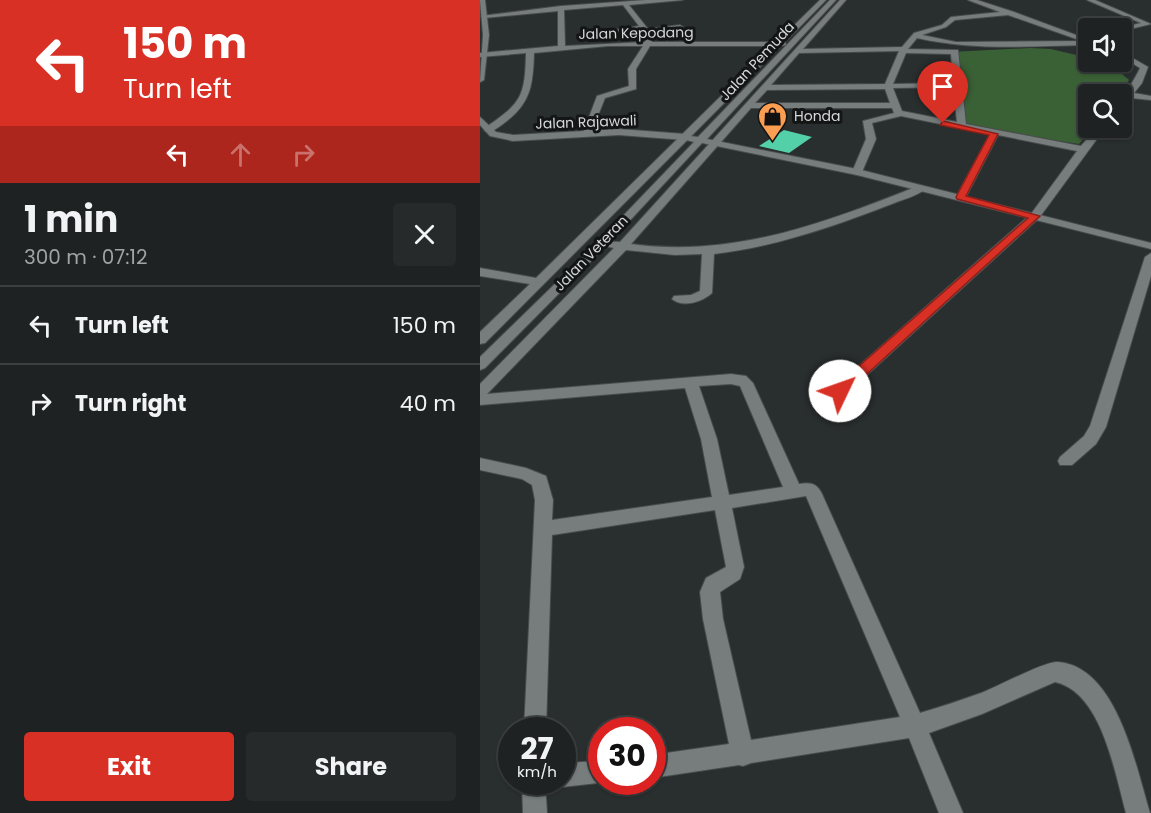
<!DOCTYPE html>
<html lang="en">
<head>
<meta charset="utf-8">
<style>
	:root { --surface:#1f2222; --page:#272a2a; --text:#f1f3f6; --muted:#a1a4a5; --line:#3c3f40; --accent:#d93025 }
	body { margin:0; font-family:Poppins,sans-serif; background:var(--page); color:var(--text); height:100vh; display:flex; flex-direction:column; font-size:22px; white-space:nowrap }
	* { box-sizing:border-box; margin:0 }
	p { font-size:20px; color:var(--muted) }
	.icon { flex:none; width:33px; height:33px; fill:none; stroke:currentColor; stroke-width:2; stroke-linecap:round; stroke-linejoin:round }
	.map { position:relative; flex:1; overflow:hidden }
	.drawer { display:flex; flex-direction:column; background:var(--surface); width:480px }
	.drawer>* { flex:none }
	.guide { background:#d93025; color:#fff; overflow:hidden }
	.buttons { position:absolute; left:598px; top:18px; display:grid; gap:12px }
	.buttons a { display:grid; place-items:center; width:54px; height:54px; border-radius:6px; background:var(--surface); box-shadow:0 2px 4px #0004,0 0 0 2px var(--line); font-size:30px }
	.speed { position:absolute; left:18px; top:717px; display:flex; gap:12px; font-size:30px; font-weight:700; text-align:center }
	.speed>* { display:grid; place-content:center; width:78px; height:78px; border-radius:50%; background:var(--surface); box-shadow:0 2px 4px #0004,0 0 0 2px var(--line); line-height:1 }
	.speed small { font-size:15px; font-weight:400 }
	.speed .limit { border:9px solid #d22; background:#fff; color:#111 }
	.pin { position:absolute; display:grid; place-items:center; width:51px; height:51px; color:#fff; margin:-62px -26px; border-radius:50% 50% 50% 0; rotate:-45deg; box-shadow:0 0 6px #0007 }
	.pin .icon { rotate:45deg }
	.me { position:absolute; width:66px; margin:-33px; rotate:48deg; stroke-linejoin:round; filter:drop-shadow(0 0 4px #0008) }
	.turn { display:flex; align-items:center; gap:21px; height:126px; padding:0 24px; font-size:27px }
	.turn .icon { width:78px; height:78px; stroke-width:2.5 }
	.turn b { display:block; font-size:42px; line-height:51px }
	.lanes { display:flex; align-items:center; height:57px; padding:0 24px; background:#0003; justify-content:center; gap:30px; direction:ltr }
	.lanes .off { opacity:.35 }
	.round { display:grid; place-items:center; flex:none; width:63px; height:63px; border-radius:6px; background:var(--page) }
	.summary { display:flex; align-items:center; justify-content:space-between; height:102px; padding:0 24px }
	h1 { font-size:36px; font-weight:700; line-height:45px }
	.button { display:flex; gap:12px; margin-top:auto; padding:12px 24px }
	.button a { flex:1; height:69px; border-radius:6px; background:var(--accent); color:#fff; font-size:24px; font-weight:700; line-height:69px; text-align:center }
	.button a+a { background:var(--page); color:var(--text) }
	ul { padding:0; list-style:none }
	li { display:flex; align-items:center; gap:18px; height:78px; padding:0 24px; border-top:2px solid var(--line) }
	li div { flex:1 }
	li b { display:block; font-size:22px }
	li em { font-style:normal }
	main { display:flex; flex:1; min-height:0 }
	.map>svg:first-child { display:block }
</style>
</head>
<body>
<main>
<section class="drawer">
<div class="guide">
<div class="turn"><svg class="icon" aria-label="left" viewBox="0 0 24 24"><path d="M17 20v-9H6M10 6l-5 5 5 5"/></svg><div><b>150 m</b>Turn left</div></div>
<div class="lanes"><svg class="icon" aria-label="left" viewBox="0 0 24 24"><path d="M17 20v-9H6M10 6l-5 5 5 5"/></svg><svg class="icon off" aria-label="ahead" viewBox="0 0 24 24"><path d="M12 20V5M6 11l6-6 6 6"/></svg><svg class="icon off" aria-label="right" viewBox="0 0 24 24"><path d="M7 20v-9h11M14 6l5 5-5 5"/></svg></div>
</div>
<div class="summary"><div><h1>1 min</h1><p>300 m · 07:12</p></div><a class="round"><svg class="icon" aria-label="close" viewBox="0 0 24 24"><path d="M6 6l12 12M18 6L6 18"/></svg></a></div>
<ul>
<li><svg class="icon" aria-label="left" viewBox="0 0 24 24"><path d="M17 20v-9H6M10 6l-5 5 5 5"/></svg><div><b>Turn left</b></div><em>150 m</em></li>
<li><svg class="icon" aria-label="right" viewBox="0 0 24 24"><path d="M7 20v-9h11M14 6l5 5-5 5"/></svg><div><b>Turn right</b></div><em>40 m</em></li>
</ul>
<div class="button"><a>Exit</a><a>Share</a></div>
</section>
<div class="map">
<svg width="671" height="813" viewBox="0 0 671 813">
	<rect width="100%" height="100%" fill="#292e2e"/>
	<polygon fill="#3a6035" points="550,48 571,49 609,58 609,62 629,63 649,80 638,94 609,94 609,128 612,128 599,144 482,127 470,52"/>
	<polygon fill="#54d0a9" points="304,130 332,137 309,153 279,146"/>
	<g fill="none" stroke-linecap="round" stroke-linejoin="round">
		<defs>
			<g id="minor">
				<path d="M166,0H203L149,5L168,29L200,25L203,27L170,33L172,42H297L340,0H346L305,42L306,45L301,46L5,343L0,344V332L50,284L0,276V268L56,278L292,46H170L156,69V89L125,98L111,133L107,136L103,133L117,96L149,86L148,69L163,46H128L54,53C53,81 52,101 28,120C22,125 15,130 8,133L4,130L5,128C41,103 45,98 46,53L0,57V53L78,46V11L4,18L1,16L81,6ZM143,5L159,26L97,36L100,38L162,30L165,42L85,46L84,10Z"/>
				<path d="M360,0H366L323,49L422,47L434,33L462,25L471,17L520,12L488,0H497L534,12L604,38L602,41H609V45C550,46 494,51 437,38L428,49L478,50L486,124L601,146L617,128H625L559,218L365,395L360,396L353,391L355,387L551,214L597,151L518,135L486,197L481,200L476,197L510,134L421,116L392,123L396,139L382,172L377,175L372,172L386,139L383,121L414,113L412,108H271L151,244C253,258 345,223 438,186L447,188C438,196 421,200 409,205C352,227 294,247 234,254L232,293C222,302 203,308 192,299L194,296L211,295L220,291L222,254L195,255L146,250L7,394L251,374L266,376L273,383L319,484C330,482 337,483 342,494L440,713C461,707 481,700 501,693C517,687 563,662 577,662C637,665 656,768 670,813H646C635,774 622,692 575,682L502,714L449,733L483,813H459L429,738L271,763L263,766L259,765L172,778V755L249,744L223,619L220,592L226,578L246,567L235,510L72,535L66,730H44L55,500L52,485L42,479L0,470V458L46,468L66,476L73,500L72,520L232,497L221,439L205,388L0,405V384L134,248L119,245V241L140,242ZM528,15L602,41L476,42L442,35L466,27L475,20ZM419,51L405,84L291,85L319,53ZM426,53L471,54L473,83L413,84ZM473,87L477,122L422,111L413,88ZM405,89L410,103H275L287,90ZM251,384L260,386L303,487L249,495L237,439L219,386ZM326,496L420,717L271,740L243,619L240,592L260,579L264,567L252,508Z"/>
				<polygon points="607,0 615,0 671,24 642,31 640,28 661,23"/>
				<path d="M642,52L668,67L662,83L654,93L671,96V100L651,98L642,106C642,96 655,80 660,68L642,57Z"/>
				<polygon points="671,253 671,276 626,427 616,444 592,465 580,465 578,461 580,457 604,436 610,426 665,257"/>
				<polygon points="122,761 122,782 127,782 82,787 74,783 82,782 82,763"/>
				<polygon points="42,782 65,782 67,813 43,813"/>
			</g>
			<g id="tertiary">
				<polygon points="0,0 5,0 9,35 4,80 0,82 3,35"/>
				<polygon points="0,117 16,132 33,135 139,129 205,134 210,137 205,140 139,135 33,141 10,136 0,125"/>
			</g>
			<polygon id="secondary" points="350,0 356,0 227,139 377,169 671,243 671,249 377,175 222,143 127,245 5,368 0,370 0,357 119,241 214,142 202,139 202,135 218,137"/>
		</defs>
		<use href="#minor" stroke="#484c4c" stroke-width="2"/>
		<use href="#tertiary" stroke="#484c4c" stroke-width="2"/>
		<use href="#secondary" stroke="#484c4c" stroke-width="2"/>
		<use href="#minor" fill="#777d7d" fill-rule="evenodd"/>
		<use href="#tertiary" fill="#777d7d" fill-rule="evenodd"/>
		<use href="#secondary" fill="#777d7d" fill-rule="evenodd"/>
	</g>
	<polygon fill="#d93025" stroke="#8d1f18" stroke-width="1.5" points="463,121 518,134 486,196 560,216 365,394 355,394 355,387 548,218 477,199 476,197 509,135 460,125"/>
	<defs>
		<symbol id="shop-pin" viewBox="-11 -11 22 30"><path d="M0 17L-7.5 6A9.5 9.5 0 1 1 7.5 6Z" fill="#fc9e52" stroke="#141616"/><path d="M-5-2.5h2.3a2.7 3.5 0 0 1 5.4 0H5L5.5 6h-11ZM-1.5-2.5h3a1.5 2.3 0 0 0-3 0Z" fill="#111"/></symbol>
	</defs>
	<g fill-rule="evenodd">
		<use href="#shop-pin" x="276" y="100" width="33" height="45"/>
	</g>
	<g text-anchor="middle" stroke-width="6" stroke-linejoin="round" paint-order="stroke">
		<g font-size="14" fill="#d4d8d8" stroke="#141616">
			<text transform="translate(156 33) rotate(-1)" y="5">Jalan Kepodang</text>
			<text transform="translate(277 61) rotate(-47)" y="5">Jalan Pemuda</text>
			<text transform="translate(106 122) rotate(-2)" y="5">Jalan Rajawali</text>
			<text transform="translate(111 253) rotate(-46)" y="5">Jalan Veteran</text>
		</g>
		<g font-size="14" fill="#d4d8d8" stroke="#141616" text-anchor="start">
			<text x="314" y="121">Honda</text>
		</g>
	</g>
</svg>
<div class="buttons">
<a><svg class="icon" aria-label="sound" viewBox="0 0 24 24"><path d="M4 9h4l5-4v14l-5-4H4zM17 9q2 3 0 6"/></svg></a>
<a><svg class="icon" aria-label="search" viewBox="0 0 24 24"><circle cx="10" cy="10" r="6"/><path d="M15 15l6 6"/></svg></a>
</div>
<div class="speed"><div>27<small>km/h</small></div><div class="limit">30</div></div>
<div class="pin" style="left:463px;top:123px;background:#d93025"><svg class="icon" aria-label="arrive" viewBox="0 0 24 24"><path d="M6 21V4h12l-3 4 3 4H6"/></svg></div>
<svg class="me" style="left:360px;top:391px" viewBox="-20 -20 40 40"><circle r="19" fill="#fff"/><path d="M0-13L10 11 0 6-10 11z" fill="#d93025"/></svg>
</div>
</main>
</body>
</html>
